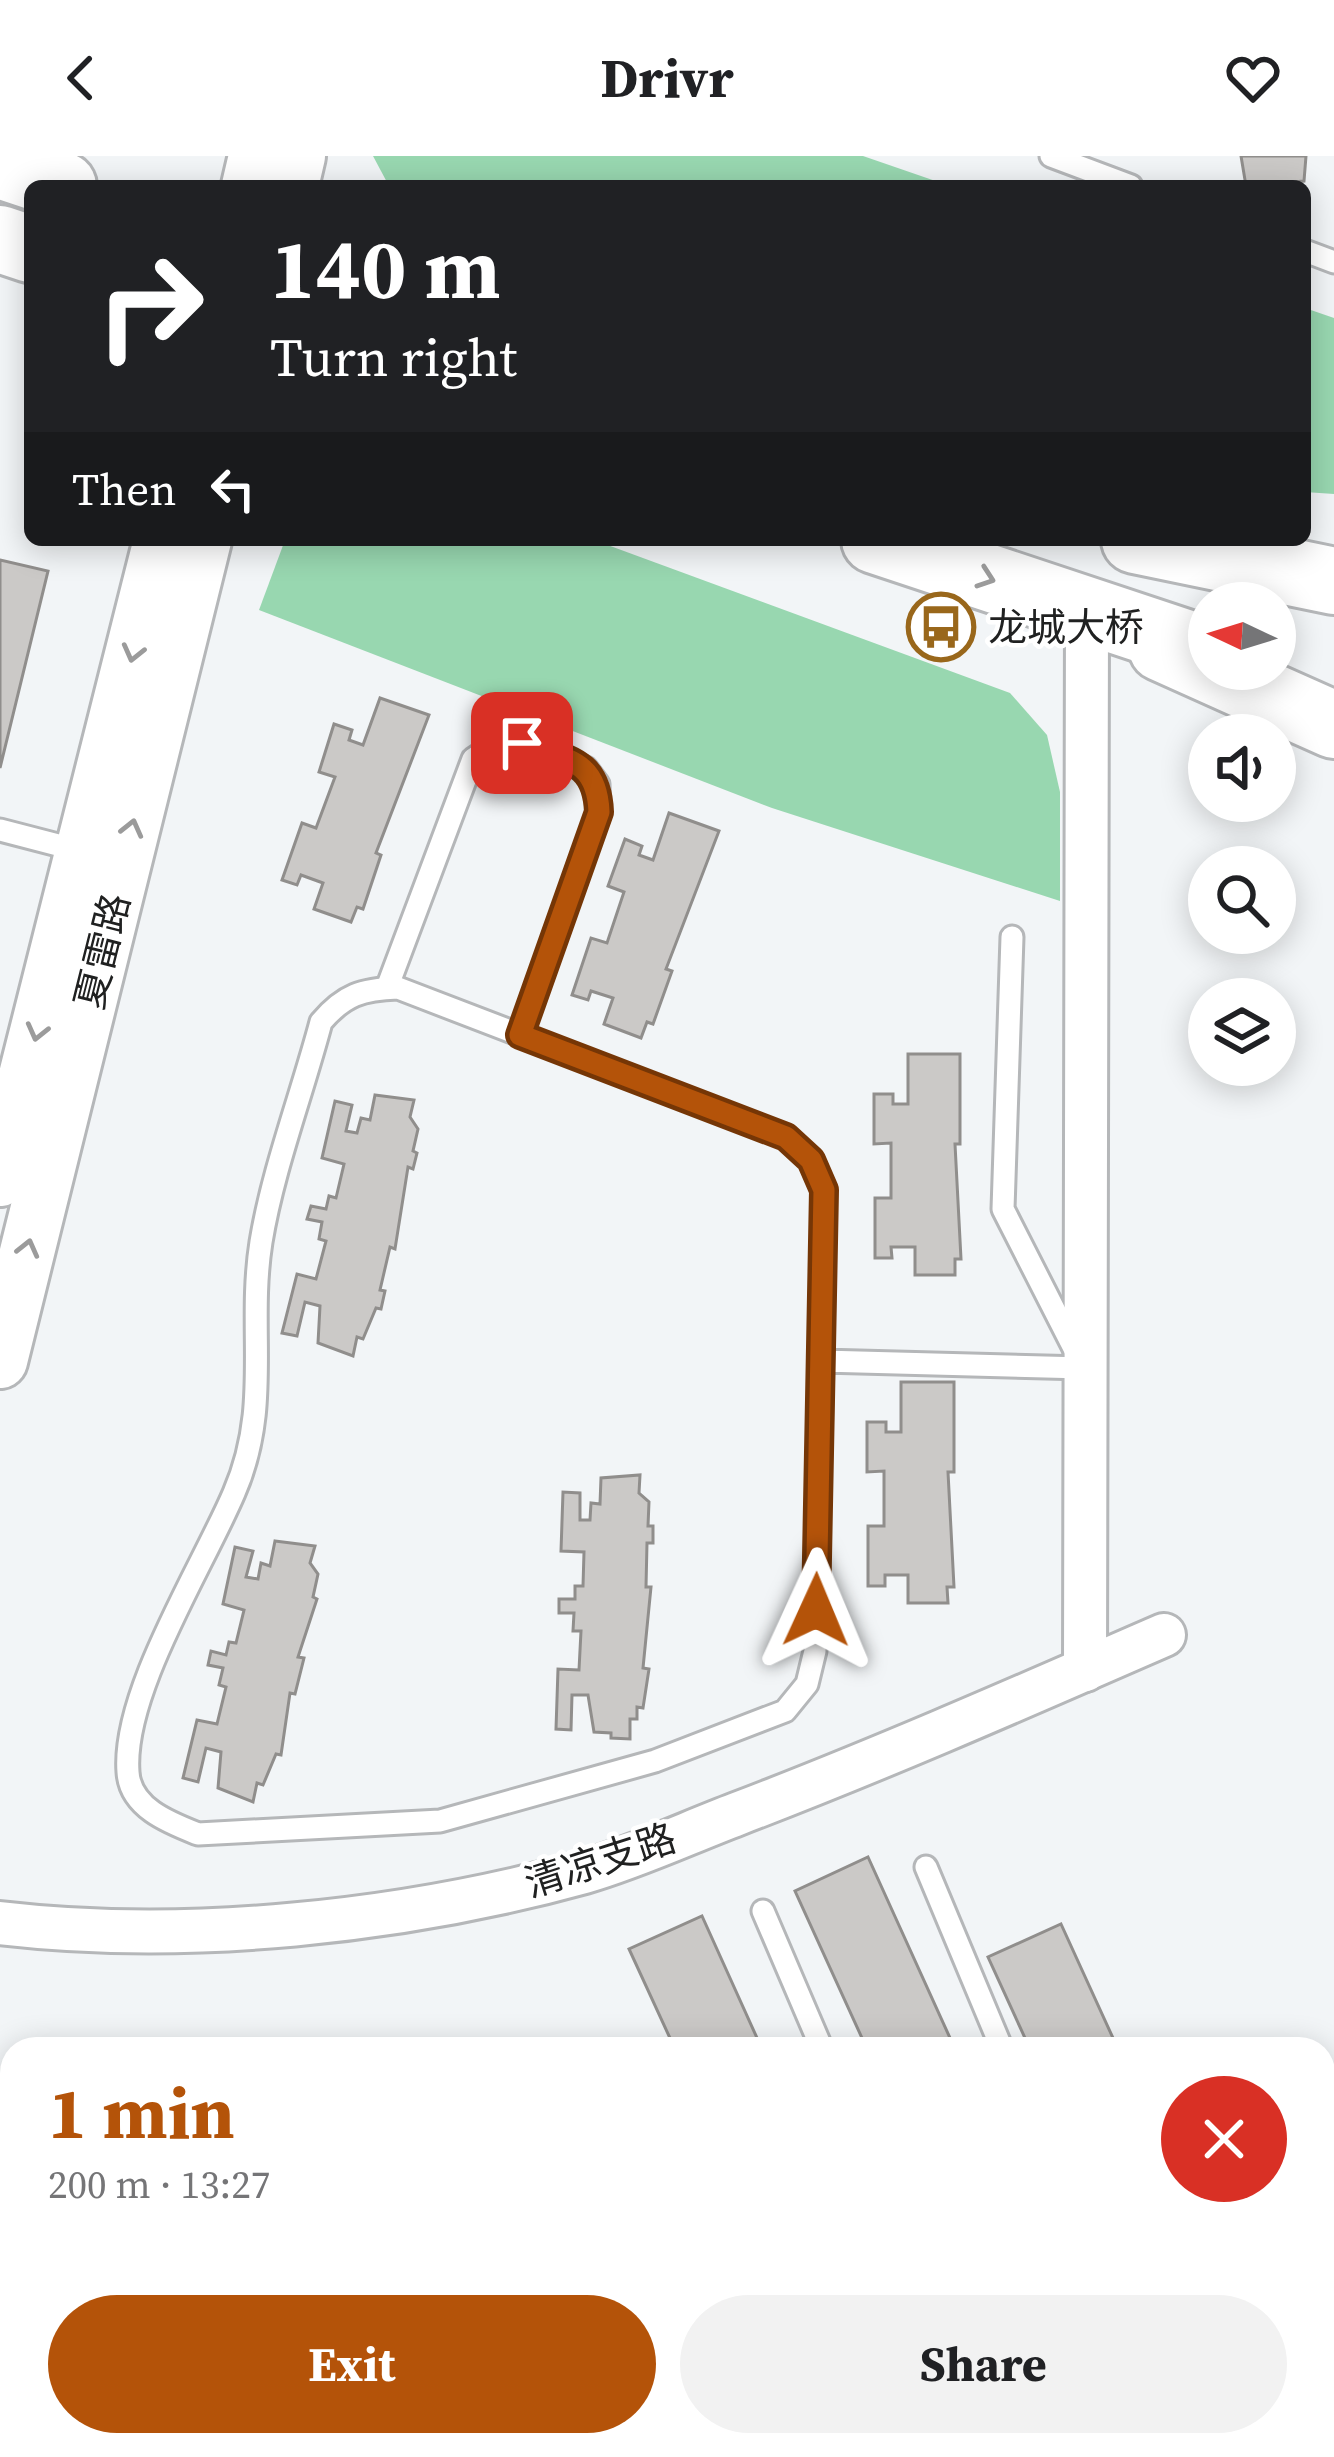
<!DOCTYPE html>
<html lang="en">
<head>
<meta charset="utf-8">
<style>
	:root { --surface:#fff; --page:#f2f2f2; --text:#202124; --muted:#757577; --accent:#b45309 }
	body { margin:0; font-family:"Source Serif 4","Noto Sans SC",serif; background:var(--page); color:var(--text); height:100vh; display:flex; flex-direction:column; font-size:45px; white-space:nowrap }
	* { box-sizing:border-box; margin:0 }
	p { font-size:39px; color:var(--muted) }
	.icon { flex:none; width:66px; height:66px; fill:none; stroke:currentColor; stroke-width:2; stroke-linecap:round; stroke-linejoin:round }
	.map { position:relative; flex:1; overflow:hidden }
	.details { position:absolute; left:0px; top:1881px; width:1335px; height:420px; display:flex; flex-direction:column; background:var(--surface); border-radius:36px 36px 0 0; box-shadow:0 6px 30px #0003 }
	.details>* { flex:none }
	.banner { position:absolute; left:24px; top:24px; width:1287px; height:366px; border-radius:18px; box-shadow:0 6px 30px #0003; background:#202124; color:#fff; overflow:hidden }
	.needle { width:78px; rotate:274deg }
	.controls { position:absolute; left:1188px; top:426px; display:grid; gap:24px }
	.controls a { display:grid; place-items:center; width:108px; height:108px; border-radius:50%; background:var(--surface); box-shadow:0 6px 30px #0003; font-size:60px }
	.pin { position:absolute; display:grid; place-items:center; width:102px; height:102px; color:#fff; margin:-51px; border-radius:24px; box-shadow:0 6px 18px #0006 }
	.me { position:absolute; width:132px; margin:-66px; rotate:1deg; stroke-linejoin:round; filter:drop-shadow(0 0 9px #0008) }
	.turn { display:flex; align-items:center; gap:42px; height:252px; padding:0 48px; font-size:54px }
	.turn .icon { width:156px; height:156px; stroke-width:2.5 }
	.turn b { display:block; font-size:84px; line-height:102px }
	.then { display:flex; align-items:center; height:114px; padding:0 48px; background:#0003; gap:24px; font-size:45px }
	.round { display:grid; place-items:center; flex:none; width:126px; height:126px; border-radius:63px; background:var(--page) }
	.summary { display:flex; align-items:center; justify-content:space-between; height:204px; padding:0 48px }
	h1 { font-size:72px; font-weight:700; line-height:90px; color:var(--accent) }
	.cta { display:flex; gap:24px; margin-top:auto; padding:24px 48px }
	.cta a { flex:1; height:138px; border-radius:72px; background:var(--accent); color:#fff; font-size:48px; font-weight:700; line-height:138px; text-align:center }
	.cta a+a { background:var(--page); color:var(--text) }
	header { display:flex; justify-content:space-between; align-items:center; height:156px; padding:0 48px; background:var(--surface); font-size:54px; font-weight:700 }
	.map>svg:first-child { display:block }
</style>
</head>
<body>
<header><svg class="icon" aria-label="back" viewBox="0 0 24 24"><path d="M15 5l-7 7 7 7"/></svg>Drivr<svg class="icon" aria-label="heart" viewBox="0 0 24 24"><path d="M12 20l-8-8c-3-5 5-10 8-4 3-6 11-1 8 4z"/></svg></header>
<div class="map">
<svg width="1334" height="2301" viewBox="0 0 1334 2301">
	<rect width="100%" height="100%" fill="#f2f5f7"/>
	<g fill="#98d7b0">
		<polygon points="373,0 863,0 950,30 389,30"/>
		<polygon points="1305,152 1334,162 1334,338 1305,336"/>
		<polygon points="285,384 594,384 1010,537 1047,579 1060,636 1060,745 772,652 259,454"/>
	</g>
	<g fill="#cbc9c7" stroke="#908e8c" stroke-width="3">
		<polygon points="1241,0 1306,0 1304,25 1246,30"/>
		<polygon points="0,404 48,415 0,612"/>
		<polygon points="380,542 429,559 376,697 381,699 363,753 357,751 351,766 314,753 323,727 301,719 297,729 282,724 302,667 316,672 335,621 319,616 334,568 352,574 349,584 363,589"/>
		<polygon points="669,657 719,675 666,813 672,815 653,868 647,866 641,882 604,868 613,842 591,835 588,844 572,839 591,782 607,787 624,736 608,730 625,683 642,690 639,699 653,704"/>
		<polygon points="908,898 960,898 960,988 955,988 961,1103 955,1103 955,1119 915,1119 915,1091 891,1091 892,1102 875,1102 875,1042 891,1042 891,987 874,988 874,938 893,938 893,948 908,948"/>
		<polygon points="375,939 414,944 410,961 418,973 413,995 417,997 413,1013 408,1011 395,1093 390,1091 380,1134 385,1135 381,1153 376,1152 363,1183 357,1181 353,1200 318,1187 320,1150 305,1146 297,1180 282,1177 297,1118 316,1123 326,1085 319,1083 322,1066 307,1063 311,1050 326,1053 329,1040 336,1042 344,1008 322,1002 335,945 352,949 346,975 357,977 361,962 370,964"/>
		<polygon points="901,1226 954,1226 954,1316 948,1316 954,1431 947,1431 948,1447 908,1447 908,1419 885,1419 885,1430 868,1430 868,1370 884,1370 884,1315 867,1316 867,1266 886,1266 886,1276 901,1276"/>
		<polygon points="640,1319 639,1337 649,1346 648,1370 653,1370 653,1387 647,1387 646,1431 651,1431 643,1512 649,1513 643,1552 637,1551 637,1563 630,1563 630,1583 611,1582 611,1577 594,1576 588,1539 572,1539 571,1574 556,1573 558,1513 579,1514 581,1475 573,1475 574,1457 559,1457 559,1443 575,1443 575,1430 583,1430 584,1396 561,1395 563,1336 580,1337 580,1364 590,1364 591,1347 600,1348 601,1322"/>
		<polygon points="275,1385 315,1390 310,1407 318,1418 313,1441 317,1443 298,1501 304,1502 295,1538 290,1537 281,1599 276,1598 263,1629 257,1627 253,1646 218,1632 221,1596 206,1592 198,1626 183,1622 197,1564 217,1568 226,1531 219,1529 223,1512 208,1509 211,1495 226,1499 229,1486 236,1487 244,1454 223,1448 235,1391 253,1395 246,1421 258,1423 261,1407 270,1410"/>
		<polygon points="868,1701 955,1893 867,1893 795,1735"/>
		<polygon points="702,1760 762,1893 675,1893 629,1793"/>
		<polygon points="1061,1768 1118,1893 1030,1893 988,1801"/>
		<polygon points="537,2289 613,2289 619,2301 543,2301"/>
		<polygon points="674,2289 751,2289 756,2301 680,2301"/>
		<polygon points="856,2289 943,2289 949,2301 861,2301"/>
		<polygon points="1026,2289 1114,2289 1120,2301 1032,2301"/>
		<polygon points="1208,2289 1296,2289 1301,2301 1214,2301"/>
	</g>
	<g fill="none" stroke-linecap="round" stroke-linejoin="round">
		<defs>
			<g id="service">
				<polyline points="1051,0 1131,30"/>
				<polyline points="1305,95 1334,106"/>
				<polyline points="0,674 81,695"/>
				<polyline points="387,832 473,603 491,591 522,587 586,612 598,628 599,656 520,879"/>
				<path d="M822,1205L815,1495L807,1528L785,1555L655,1605L440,1665L198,1678C170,1667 130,1652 128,1616C122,1537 202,1412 234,1337C272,1250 247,1175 261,1086C273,1013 302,938 321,866C344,839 362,833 398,832L786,981L811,1004L824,1034L822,1205L1084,1212L1003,1053L1012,781"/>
				<polyline points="926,1711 1002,1893"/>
				<polyline points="763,1755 822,1893"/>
				<polyline points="810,2289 815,2301"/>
				<polyline points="991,2289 996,2301"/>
				<polyline points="1172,2289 1177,2301"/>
			</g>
			<g id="minor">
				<polyline points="1085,1514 1087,459"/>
				<path d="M0,1767C187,1789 403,1766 584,1716C636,1701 687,1677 737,1658C881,1603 1022,1541 1164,1479"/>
				<polyline points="0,2053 12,2063"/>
				<polyline points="243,2289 254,2301"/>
			</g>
			<g id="tertiary">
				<polyline points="249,30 256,0"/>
				<polyline points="291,30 298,0"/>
				<polyline points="0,1023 161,384"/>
				<polyline points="0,1205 204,384"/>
			</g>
			<g id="primary">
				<polyline points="0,9 63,30"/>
				<polyline points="0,83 30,93"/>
				<polyline points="875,384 1209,495"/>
				<polyline points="1135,384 1334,425"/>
				<polyline points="1162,492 1334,569"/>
			</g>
		</defs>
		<use href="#service" stroke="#b5b7b9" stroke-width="27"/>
		<use href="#minor" stroke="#b5b7b9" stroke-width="48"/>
		<use href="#tertiary" stroke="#b5b7b9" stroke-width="60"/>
		<use href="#primary" stroke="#b5b7b9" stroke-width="72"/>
		<use href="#service" stroke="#fff" stroke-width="21"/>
		<use href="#minor" stroke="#fff" stroke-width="42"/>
		<use href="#tertiary" stroke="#fff" stroke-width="54"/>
		<use href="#primary" stroke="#fff" stroke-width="66"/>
	</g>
	<defs><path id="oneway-chevron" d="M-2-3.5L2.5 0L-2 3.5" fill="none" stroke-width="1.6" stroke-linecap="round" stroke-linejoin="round" transform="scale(3)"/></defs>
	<g stroke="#9b9b9b">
		<use href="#oneway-chevron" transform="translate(986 422) rotate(19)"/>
		<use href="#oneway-chevron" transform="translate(133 497) rotate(104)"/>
		<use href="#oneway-chevron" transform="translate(132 672) rotate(-76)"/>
		<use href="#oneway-chevron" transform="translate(37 876) rotate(104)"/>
		<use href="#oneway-chevron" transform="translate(28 1092) rotate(-76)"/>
	</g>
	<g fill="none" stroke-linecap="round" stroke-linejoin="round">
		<defs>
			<path id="route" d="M522,587C566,604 597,603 599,656L520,879L786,981L811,1004L824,1034L816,1454"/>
		</defs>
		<use href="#route" stroke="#753606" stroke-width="30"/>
		<use href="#route" stroke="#b45309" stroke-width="21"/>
	</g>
	<defs>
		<symbol id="bus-ring" viewBox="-11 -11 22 22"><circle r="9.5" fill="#fff" stroke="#99671b" stroke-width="1.5"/><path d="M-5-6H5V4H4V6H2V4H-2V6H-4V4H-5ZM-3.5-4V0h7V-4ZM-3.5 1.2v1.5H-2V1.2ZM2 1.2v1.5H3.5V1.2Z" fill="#99671b"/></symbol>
	</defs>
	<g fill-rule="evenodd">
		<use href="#bus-ring" x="903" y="433" width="76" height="76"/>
	</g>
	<g text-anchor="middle" stroke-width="9" stroke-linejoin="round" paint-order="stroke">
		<g font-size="39" fill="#202121" stroke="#fff" text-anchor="start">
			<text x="988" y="485">龙城大桥</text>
		</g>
		<g font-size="39" fill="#202121" stroke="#fff">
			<text transform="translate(102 795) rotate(-76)" y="14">夏雷路</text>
			<text transform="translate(600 1704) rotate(-18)" y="14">清凉支路</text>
		</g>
	</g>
</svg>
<div class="controls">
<a><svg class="needle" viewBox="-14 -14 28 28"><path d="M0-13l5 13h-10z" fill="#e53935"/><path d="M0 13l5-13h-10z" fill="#757577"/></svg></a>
<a><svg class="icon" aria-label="sound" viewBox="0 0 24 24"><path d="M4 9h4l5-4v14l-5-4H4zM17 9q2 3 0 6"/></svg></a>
<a><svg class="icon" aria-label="search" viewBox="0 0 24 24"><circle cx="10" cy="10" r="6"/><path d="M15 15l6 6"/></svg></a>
<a><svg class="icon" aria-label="layers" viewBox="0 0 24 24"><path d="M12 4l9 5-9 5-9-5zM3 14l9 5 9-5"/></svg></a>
</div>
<div class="pin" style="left:522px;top:587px;background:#d93025"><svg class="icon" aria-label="arrive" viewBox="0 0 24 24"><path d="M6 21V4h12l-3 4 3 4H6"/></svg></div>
<svg class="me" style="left:816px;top:1454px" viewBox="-20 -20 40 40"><path d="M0-17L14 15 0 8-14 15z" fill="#b45309" stroke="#fff" stroke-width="4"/></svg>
<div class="banner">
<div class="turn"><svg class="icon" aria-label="right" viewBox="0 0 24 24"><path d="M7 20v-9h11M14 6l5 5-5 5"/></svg><div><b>140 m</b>Turn right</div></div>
<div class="then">Then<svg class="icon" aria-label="left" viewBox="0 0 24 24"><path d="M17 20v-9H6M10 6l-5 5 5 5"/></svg></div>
</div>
<section class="details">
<div class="summary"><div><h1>1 min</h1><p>200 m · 13:27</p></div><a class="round" style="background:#d93025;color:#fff"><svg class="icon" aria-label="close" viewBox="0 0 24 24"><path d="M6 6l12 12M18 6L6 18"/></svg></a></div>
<div class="cta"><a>Exit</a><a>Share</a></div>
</section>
</div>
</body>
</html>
